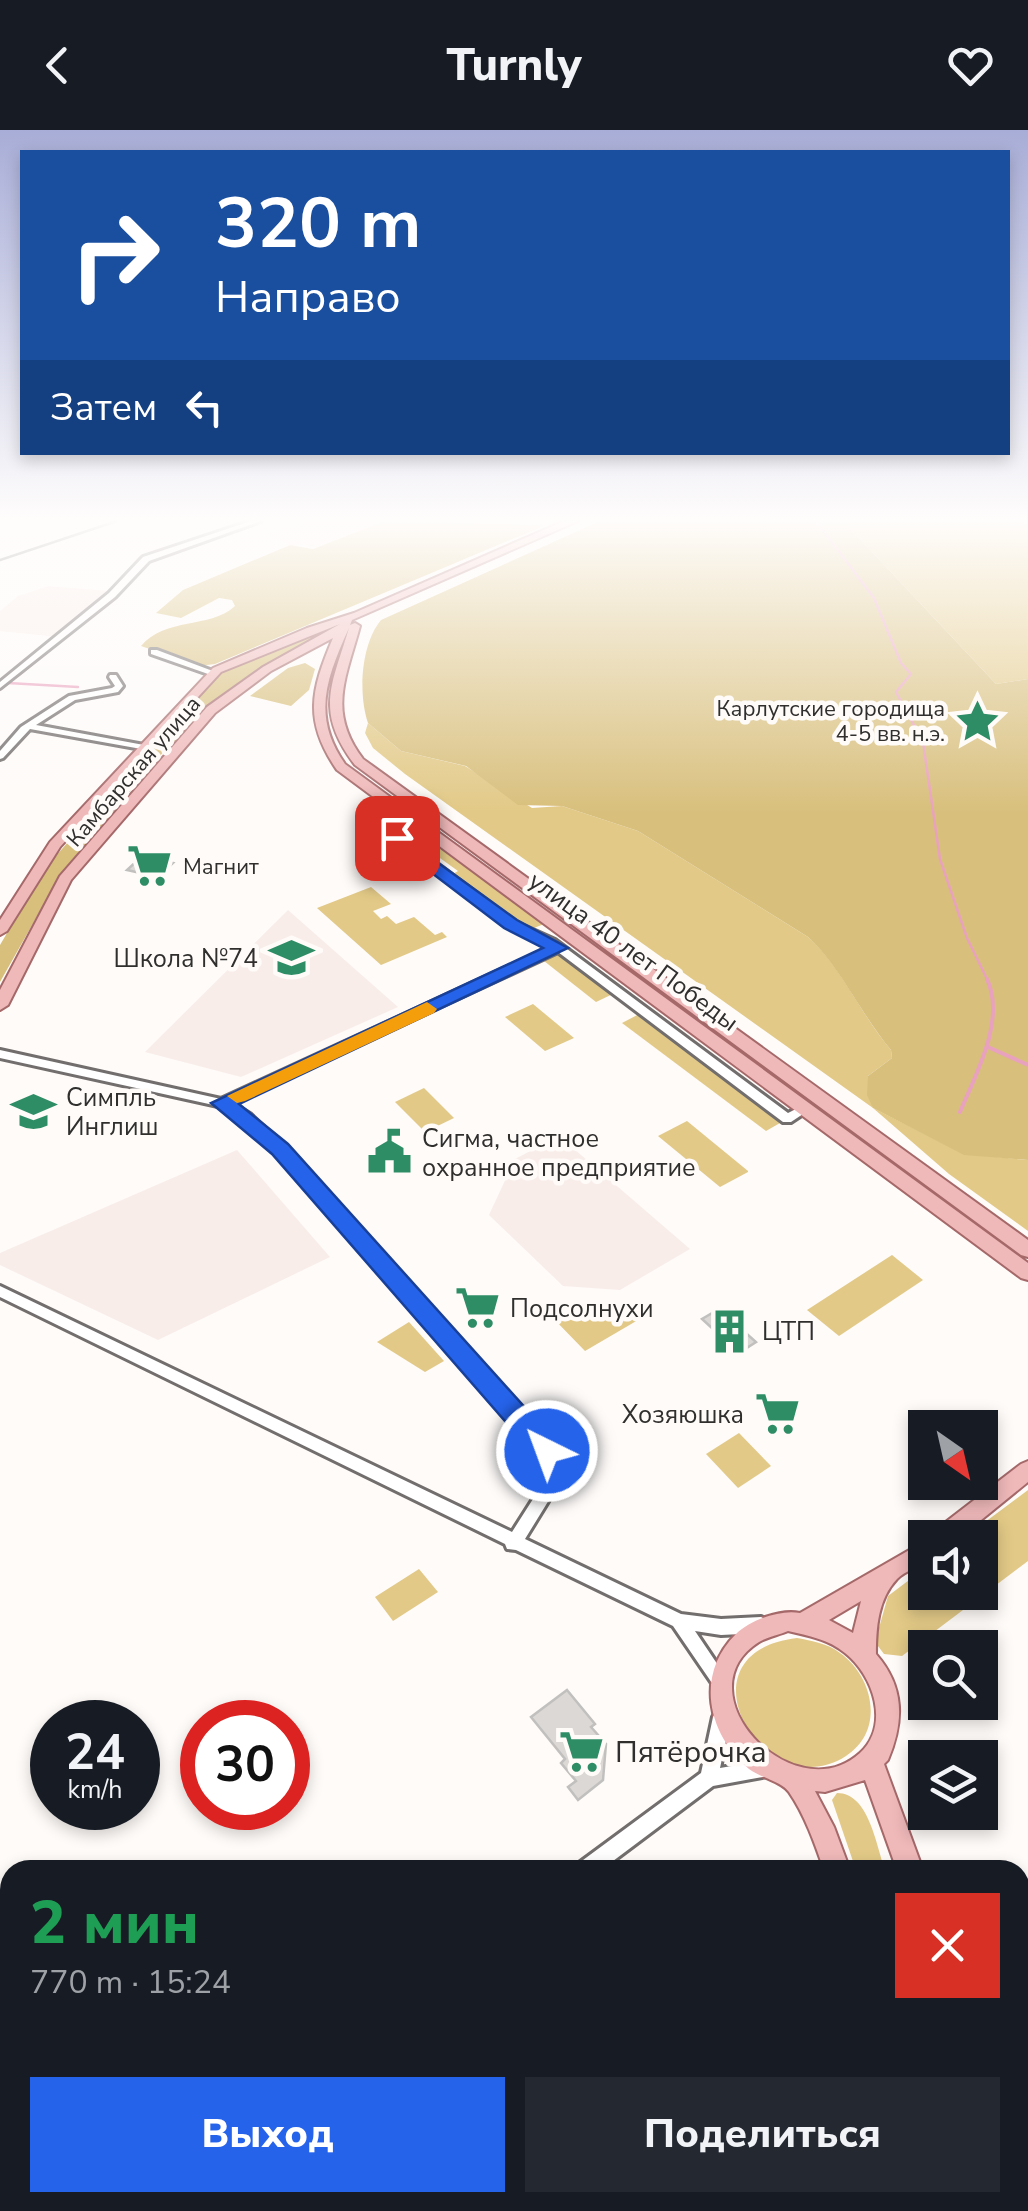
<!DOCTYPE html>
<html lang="ru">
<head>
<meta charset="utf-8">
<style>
	:root { --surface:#171b24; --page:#242831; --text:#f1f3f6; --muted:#9ea1a6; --accent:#2563eb }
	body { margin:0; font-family:"Nunito Sans",sans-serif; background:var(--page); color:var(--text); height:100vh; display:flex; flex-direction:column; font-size:38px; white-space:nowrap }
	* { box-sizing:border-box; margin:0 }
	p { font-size:32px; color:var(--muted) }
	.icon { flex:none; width:55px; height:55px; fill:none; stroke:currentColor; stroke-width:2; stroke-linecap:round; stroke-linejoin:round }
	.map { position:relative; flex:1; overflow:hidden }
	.drawer { position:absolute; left:0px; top:1730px; width:1030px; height:352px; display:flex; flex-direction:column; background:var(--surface); border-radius:30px 30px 0 0; box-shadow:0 5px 15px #0003 }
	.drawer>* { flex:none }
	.banner { position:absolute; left:20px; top:20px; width:990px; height:305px; border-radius:0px; box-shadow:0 5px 15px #0003; background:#1a4fa0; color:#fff; overflow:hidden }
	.needle { width:65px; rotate:146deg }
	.tools { position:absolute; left:908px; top:1280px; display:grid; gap:20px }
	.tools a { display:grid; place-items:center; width:90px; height:90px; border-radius:0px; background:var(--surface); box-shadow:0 5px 15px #0003; font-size:50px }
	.speed { position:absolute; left:30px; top:1570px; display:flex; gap:20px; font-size:50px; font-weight:700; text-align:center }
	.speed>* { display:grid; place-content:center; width:130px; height:130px; border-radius:50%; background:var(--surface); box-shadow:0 5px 15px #0003; line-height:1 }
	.speed small { font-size:25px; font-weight:400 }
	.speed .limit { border:15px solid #d22; background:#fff; color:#111 }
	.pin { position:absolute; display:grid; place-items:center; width:85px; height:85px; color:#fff; margin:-42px; border-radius:20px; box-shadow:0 5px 15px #0006 }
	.me { position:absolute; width:110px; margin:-55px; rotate:318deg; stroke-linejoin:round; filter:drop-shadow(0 0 8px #0008) }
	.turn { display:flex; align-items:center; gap:35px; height:210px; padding:0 30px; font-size:45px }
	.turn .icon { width:130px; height:130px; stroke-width:2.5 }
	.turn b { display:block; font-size:70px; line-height:85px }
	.then { display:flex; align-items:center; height:95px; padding:0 30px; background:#0003; gap:20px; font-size:38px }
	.round { display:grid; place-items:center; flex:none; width:105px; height:105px; border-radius:0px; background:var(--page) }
	.headline { display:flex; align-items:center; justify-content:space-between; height:170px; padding:0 30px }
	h1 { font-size:60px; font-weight:800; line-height:75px; color:#1e9e55 }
	.button { display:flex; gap:20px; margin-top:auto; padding:20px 30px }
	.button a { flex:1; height:115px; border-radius:0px; background:var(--accent); color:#fff; font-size:40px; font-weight:800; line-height:115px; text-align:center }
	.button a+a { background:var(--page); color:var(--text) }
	header { display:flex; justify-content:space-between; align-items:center; height:130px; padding:0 30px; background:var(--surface); font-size:45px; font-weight:800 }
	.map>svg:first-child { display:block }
</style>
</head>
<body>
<header><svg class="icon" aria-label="back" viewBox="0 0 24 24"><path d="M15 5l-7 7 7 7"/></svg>Turnly<svg class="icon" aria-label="heart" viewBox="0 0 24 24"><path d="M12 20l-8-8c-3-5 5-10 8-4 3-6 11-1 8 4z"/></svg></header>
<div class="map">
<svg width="1028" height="2081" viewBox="0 0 1028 2081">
	<rect width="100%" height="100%" fill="#fefbf9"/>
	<g fill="#f9ede9">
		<polygon points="305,391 383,391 313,418 302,413 293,416 266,404"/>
		<polygon points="48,456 110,461 59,507 0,501 0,481 18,466"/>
		<polygon points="288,780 398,877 241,947 145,922"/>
		<polygon points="559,1006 690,1119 620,1160 563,1156 489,1085 515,1029"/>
		<polygon points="237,1020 330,1127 158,1210 0,1135 0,1123"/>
	</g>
	<g fill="#e2c987">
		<polygon points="843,391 1028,391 1028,549 996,554"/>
		<path d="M368,593L401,621L465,636L532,678L562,676L638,701L808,807C839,833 861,885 891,920L892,928L868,946L873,978L964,1024L1028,1030V1101L949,1044L873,978L405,644L373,618L365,603Z"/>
		<polygon points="395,684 544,794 534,798 523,795 453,744 458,741 412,708 405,708"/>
		<polygon points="371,757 391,774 373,781 381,789 387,786 396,794 414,787 435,805 442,802 447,807 381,835 317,778"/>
		<polygon points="558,818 617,862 596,872 539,827"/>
		<polygon points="533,874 574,908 545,921 505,887"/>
		<polygon points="643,882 787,989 766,1001 622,893"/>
		<polygon points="424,958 454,988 425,1002 395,972"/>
		<polygon points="687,991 748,1041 748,1042 720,1057 658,1006"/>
		<polygon points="892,1125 923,1150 839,1206 807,1180"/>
		<polygon points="571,1176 601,1187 638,1190 585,1221 552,1187"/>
		<polygon points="409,1192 444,1231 425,1242 377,1212"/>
		<polygon points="739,1303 771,1336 738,1358 706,1324"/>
		<polygon points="1028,1360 1028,1431 902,1526 884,1524 875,1512 888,1466 925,1438 925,1462 980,1462 980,1408 965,1407"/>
		<polygon points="419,1439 438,1462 393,1491 375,1467"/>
		<path d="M797,1508C812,1511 827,1513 840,1523C874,1547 885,1601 846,1626C765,1679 672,1523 797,1508Z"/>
		<path d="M837,1663C869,1663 876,1715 885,1740H856L832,1670Z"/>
		<polygon points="10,1877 10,2035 4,2039 0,2029 0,1884"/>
	</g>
	<g fill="#d8bf7c">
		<path d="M385,391L546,395L215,534L199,536L141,516C165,487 210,499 235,476L232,470L219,468L181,488L156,483L183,460L290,415L313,419Z"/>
		<path d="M600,391H843L996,554L1028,549V1030L964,1025L873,978L867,965L868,946L892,928L891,920C862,886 838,833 808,807L638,701L562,676L518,675L466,636L401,621L368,593C358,564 361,514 381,490Z"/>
		<polygon points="326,500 235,556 165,620 62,742 0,852 0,815 46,737 209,553 227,538"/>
		<polygon points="305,533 315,539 309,560 291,576 250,566 288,538"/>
	</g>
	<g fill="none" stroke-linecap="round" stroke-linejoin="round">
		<g stroke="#e9a2bd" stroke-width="2.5">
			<polyline points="816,391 874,468 901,533 911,544 896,562 923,612 940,729 967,808 988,851"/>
			<polyline points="19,545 120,462"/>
			<polyline points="8,553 78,557"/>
		</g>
		<g stroke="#e9a2bd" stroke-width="4">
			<polyline points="988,917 1028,935"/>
			<path d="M960,982C976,944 1006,890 987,849"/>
		</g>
	</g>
	<g fill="#dbd8d6" stroke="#c2c0be" stroke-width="2.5">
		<polygon points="142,726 173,733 158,747 127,740"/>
		<polygon points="719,1179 756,1212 739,1223 702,1189"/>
		<polygon points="567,1560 595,1594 591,1597 606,1614 603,1650 578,1670 568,1657 576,1651 561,1633 565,1629 531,1587"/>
	</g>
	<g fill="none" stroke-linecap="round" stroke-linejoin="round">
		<defs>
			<g id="minor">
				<polygon points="251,391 261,391 149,431 115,467 0,558 0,552 109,463 143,427"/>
				<polygon points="151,520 157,520 218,543 211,545 151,524"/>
				<polygon points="110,545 116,545 123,556 118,562 75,570 36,595 144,615 147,616 147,620 30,599 3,628 0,629 0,621 21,597 69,566 112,558 115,556 109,547"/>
				<polygon points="384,667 389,670 401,707 515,792 555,810 788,983 806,974 812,978 791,992 783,992 558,822 232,973 250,984 284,1016 568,1331 571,1335 568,1339 525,1409 681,1484 721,1489 761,1487 767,1490 769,1495 767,1500 761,1503 721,1505 695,1501 728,1550 726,1556 720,1558 714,1556 673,1496 516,1420 507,1419 505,1414 0,1167 0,1156 512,1402 554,1336 276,1022 242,990 218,976 0,928 0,920 221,969 551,817 507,796 394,710 379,670"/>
				<polygon points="722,1579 728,1581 731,1587 720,1638 767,1630 773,1633 776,1639 773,1645 713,1656 601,1740 577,1740 579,1733 701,1643 713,1587 716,1581"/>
				<polygon points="140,2072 169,2072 164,2081 136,2081"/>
			</g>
			<g id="major">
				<path d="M564,391H578L352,490L350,495L355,493L360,496C346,548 327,582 363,629L1028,1110V1127L1021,1125L355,635C314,581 332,555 349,498C327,547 311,586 345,634L1028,1133V1150L1021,1148L337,640C303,591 311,560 333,508L271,541L215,583L71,750L8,875L0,880V860L60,746L207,577L263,537L340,494L221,542L60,717L7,801L0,805V790L50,712L213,538L307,498L354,483Z"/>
				<polygon points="1028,1331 1028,1352 959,1408 931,1408 934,1401 1021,1334"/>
				<path d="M925,1411V1433C917,1437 904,1442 897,1449C878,1469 876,1498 876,1524C905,1557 904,1592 888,1630L884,1634L923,1740H897L865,1650L825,1662L815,1661L834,1697L850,1740H824C815,1714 805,1685 789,1662C781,1651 761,1648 749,1639C707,1604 695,1544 736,1504C750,1490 781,1479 800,1483ZM861,1471L853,1503L829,1490ZM788,1501C809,1506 828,1509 845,1523C874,1546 890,1595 860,1623C793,1683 680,1562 759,1512C767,1507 779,1505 788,1501Z"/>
				<polygon points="1020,2015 1028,2019 1028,2066 1020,2063"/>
				<polygon points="934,2072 964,2072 967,2081 937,2081"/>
			</g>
		</defs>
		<use href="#minor" stroke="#726e6d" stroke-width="6"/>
		<use href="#major" stroke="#a5696a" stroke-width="4"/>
		<use href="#minor" fill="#fff" fill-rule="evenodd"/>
		<use href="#major" fill="#efb8b9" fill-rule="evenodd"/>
		<polyline stroke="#636260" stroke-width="2.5" points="0,430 117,391"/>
	</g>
	<linearGradient id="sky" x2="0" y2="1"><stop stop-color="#a8add7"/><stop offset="0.57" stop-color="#fffdfc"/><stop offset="1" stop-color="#fffdfc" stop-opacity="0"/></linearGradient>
	<rect width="1028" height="683" fill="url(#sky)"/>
	<polygon fill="#2563eb" stroke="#184099" stroke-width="2.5" points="397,703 517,790 568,818 239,974 288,1014 557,1313 561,1321 557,1329 538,1329 272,1024 211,973 543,818 504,798 391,712 391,704"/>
	<polygon fill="#f59e0b" points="427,872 437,879 434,883 245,971 237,973 227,966"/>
	<defs>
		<symbol id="sight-bare" viewBox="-9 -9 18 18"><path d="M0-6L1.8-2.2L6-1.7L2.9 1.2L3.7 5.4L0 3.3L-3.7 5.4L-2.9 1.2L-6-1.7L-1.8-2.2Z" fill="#2f8d65" stroke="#fefbf9" stroke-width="2.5" paint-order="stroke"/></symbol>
		<symbol id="supermarket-bare" viewBox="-9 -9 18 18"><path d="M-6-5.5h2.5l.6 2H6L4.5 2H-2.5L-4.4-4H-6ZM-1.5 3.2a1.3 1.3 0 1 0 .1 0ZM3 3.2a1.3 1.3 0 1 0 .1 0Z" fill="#2f8d65" stroke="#fefbf9" stroke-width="2.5" paint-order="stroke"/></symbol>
		<symbol id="school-bare" viewBox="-9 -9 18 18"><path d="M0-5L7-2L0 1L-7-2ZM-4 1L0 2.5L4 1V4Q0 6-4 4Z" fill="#2f8d65" stroke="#fefbf9" stroke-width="2.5" paint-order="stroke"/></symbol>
		<symbol id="civic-bare" viewBox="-9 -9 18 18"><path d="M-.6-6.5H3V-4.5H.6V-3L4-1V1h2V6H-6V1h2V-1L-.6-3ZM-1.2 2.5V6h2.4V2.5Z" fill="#2f8d65" stroke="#fefbf9" stroke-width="2.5" paint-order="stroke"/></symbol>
		<symbol id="building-bare" viewBox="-9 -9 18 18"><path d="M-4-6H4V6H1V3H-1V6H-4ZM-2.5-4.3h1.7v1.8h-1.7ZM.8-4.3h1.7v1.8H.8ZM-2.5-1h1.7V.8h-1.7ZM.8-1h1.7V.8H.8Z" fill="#2f8d65" stroke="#fefbf9" stroke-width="2.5" paint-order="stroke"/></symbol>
	</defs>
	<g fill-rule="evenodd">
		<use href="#sight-bare" x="946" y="560" width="63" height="63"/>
		<use href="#supermarket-bare" x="118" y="704" width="63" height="63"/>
		<use href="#school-bare" x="260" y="796" width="63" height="63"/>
		<use href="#school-bare" x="2" y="950" width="63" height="63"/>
		<use href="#civic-bare" x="358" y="990" width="63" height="63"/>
		<use href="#supermarket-bare" x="446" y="1146" width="63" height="63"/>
		<use href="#building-bare" x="698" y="1170" width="63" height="63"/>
		<use href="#supermarket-bare" x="746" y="1252" width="63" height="63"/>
		<use href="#supermarket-bare" x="550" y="1590" width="63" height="63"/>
	</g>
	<g text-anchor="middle" stroke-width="9" stroke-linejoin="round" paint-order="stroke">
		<g font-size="22" fill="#302f2e" stroke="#fefbf9" text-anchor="end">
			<text x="945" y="586">Карлутские городища<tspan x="945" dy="25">4-5 вв. н.э.</tspan></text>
			<text x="183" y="744" text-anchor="start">Магнит</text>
		</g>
		<g font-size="22" fill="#302f2e" stroke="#fefbf9">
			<text transform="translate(133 641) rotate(-49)" y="8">Камбарская улица</text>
		</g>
		<g font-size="25" fill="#302f2e" stroke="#fefbf9">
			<text transform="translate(634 821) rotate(36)" y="9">улица 40 лет Победы</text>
		</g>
		<g font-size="25" fill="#302f2e" stroke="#fefbf9" text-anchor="start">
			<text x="258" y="837" text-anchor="end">Школа №74</text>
			<text x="66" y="976">Симпль<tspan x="66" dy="29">Инглиш</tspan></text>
			<text x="422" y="1017">Сигма, частное<tspan x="422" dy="29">охранное предприятие</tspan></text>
			<text x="510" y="1187">Подсолнухи</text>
			<text x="762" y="1210">ЦТП</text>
			<text x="744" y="1293" text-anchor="end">Хозяюшка</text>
		</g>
		<g font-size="30" fill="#302f2e" stroke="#fefbf9" text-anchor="start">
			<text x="615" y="1632">Пятёрочка</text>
		</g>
	</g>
</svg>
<div class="tools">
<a><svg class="needle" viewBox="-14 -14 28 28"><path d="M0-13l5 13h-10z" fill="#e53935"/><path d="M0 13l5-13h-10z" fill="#9ea1a6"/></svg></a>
<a><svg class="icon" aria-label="sound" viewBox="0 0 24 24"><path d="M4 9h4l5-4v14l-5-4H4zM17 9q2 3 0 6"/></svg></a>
<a><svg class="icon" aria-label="search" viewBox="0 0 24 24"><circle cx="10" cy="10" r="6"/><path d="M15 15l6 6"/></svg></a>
<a><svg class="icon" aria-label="layers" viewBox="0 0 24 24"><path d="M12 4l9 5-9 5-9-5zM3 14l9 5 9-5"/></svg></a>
</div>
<div class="speed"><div>24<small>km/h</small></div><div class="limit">30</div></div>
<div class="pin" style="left:397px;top:708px;background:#d93025"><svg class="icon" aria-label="arrive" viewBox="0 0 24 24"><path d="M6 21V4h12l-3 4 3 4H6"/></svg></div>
<svg class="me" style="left:547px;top:1321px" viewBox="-20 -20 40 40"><circle r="17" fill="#2563eb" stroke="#fff" stroke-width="3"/><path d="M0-11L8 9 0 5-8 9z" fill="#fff"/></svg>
<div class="banner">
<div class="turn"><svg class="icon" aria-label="right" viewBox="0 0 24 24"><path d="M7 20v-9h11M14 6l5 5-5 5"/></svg><div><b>320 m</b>Направо</div></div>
<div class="then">Затем<svg class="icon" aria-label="left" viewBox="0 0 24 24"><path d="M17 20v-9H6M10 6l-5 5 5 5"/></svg></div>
</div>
<section class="drawer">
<div class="headline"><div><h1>2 мин</h1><p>770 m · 15:24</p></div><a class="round" style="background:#d93025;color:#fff"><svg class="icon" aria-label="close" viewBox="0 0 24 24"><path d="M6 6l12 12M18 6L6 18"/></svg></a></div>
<div class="button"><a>Выход</a><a>Поделиться</a></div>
</section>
</div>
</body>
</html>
